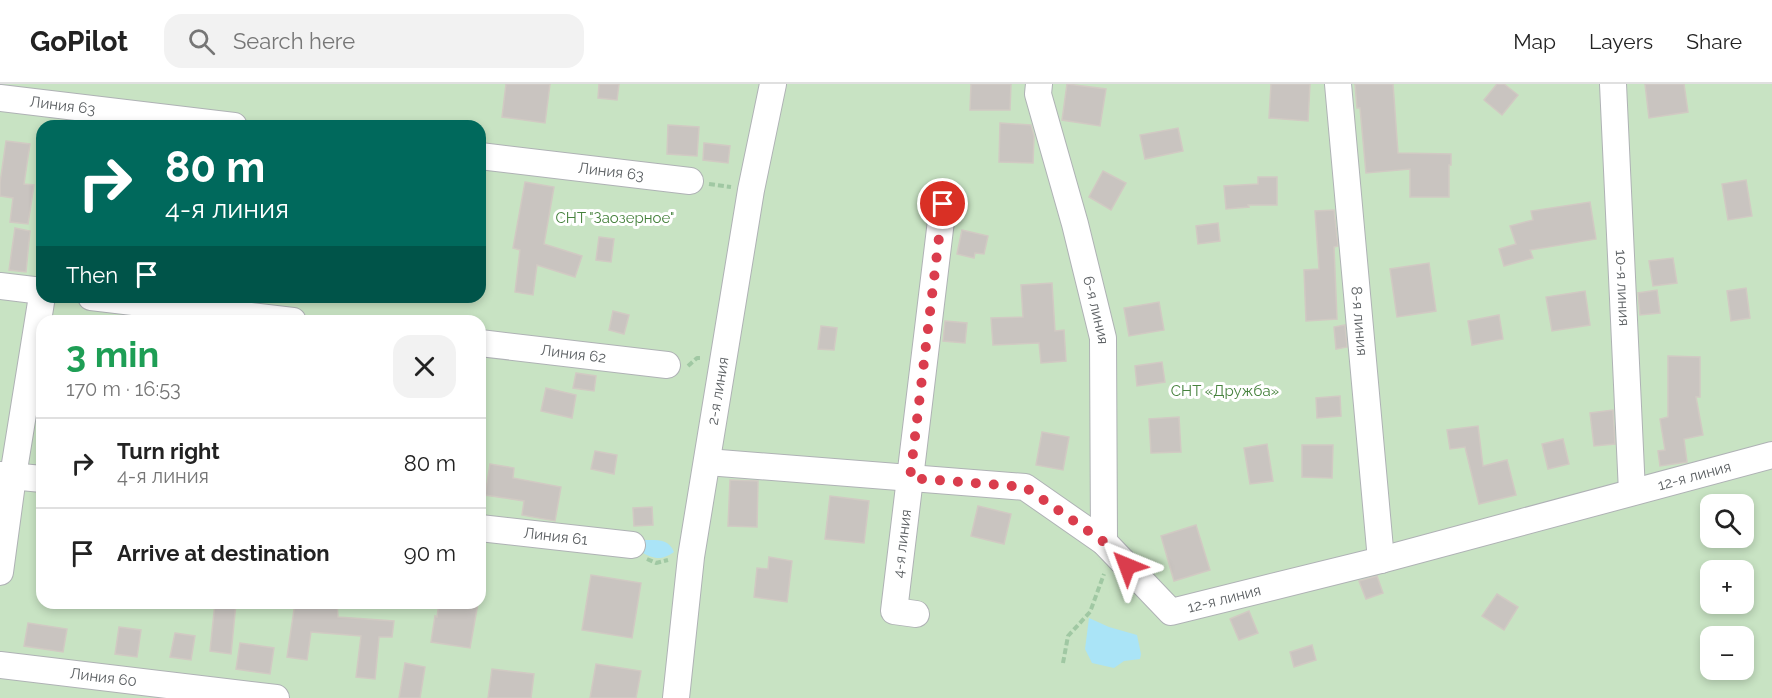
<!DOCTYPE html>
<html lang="en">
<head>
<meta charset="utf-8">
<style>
	:root { --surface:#fff; --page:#f2f2f2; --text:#222; --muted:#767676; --line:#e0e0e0 }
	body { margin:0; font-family:Raleway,sans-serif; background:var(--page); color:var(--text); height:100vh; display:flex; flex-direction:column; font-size:22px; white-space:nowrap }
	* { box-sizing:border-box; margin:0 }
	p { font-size:20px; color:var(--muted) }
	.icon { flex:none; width:33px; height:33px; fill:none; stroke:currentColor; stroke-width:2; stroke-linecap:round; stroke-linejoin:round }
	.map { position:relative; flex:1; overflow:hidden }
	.drawer { position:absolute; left:36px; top:231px; width:450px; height:294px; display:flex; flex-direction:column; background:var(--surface); border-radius:18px; box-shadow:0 3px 9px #0003 }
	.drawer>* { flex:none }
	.guide { position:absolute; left:36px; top:36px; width:450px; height:183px; border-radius:18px; box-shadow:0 3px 9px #0003; background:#00695c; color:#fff; overflow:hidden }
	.tools { position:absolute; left:1700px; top:410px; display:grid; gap:12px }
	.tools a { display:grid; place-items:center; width:54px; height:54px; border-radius:12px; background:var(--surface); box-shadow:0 3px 9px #0003; font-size:30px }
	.pin { position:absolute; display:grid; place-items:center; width:51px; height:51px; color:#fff; margin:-26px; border:3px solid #fff; border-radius:50%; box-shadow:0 2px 6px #0007 }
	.me { position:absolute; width:66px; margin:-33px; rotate:316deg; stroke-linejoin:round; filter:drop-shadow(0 0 4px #0008) }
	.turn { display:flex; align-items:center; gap:21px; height:126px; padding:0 30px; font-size:27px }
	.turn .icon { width:78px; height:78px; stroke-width:2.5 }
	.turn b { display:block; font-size:42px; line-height:51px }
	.then { display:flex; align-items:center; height:57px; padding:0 30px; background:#0003; gap:12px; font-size:22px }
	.round { display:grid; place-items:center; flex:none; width:63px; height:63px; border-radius:18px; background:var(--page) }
	.head { display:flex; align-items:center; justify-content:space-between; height:102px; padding:0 30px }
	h1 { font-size:36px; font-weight:700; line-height:45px; color:#1e9e55 }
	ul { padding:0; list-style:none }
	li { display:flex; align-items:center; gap:18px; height:90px; padding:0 30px; border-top:2px solid var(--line) }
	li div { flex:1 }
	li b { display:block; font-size:22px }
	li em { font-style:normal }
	header { display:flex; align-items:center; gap:36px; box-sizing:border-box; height:84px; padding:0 30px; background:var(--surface); border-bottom:2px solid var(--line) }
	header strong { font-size:28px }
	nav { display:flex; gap:33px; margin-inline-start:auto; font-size:21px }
	.search { width:420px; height:54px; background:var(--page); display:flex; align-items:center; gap:15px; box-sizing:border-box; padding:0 21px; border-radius:18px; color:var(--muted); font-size:22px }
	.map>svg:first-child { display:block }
</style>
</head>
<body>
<header>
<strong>GoPilot</strong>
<div class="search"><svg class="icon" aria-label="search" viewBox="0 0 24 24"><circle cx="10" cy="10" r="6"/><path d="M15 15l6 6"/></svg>Search here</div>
<nav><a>Map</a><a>Layers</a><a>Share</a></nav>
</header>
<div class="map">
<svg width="1772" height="614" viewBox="0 0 1772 614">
	<rect width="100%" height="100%" fill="#ede9e4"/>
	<path fill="#c8e3c3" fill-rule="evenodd" d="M0,0H1772V614H0ZM42,42H480V213H42ZM42,237H480V519H42ZM1710,420H1743V453H1710ZM1710,486H1743V519H1710ZM1710,552H1743V585H1710Z"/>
	<g fill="#aae4f7">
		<path d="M645,456C658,456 669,455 674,468C661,477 654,475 641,468V461Z"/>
		<polygon points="1089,534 1109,543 1137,551 1141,570 1140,575 1124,577 1114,584 1092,579 1085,565"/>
	</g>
	<g fill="#c9c4c0" stroke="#d1cac3" stroke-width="1.5">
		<polygon points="506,0 550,0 545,39 502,33"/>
		<polygon points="599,0 619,0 617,16 598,14"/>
		<polygon points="971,0 1011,0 1010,26 970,26"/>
		<polygon points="1067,0 1106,5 1100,42 1062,36"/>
		<polygon points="1271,0 1310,0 1308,37 1269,34"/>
		<polygon points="1355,0 1393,0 1398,69 1451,70 1451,81 1449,81 1449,113 1410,113 1410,85 1366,89 1360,24 1357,24"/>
		<polygon points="1497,0 1504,0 1518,11 1502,31 1484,16"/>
		<polygon points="1645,0 1684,0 1688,28 1649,34"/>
		<polygon points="1000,39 1031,41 1034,52 1033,79 999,78"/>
		<polygon points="668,41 699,43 697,72 667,70"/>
		<polygon points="1178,44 1183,67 1145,75 1140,51"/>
		<polygon points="6,57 30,60 24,100 34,101 28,140 10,138 13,114 0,112 0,99"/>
		<polygon points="704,59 730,62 728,79 703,76"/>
		<polygon points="1103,87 1126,99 1111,126 1089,113"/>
		<polygon points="1258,93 1277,93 1277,121 1248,121 1249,123 1226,125 1224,102 1258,100"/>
		<polygon points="1746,96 1752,132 1728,136 1722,100"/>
		<polygon points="525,98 554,103 544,160 582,172 575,193 537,181 533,211 515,208 520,166 513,164"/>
		<polygon points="1590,118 1596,155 1530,166 1533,174 1504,182 1499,165 1516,160 1510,142 1533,136 1531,127"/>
		<polygon points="1334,126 1338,162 1334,163 1337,235 1306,237 1304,186 1319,185 1315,127"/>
		<polygon points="1218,139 1220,157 1198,160 1196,142"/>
		<polygon points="15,144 30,147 26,188 9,186"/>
		<polygon points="962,146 988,152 984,170 975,169 974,174 957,170"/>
		<polygon points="599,153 614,155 611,178 596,176"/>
		<polygon points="1673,174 1677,199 1653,202 1649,177"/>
		<polygon points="1429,179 1436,227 1397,233 1390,185"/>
		<polygon points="1052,199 1055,247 1064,246 1066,277 1041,279 1039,259 993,261 991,234 1023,233 1021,201"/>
		<polygon points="1746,204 1750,234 1731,237 1727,207"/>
		<polygon points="1657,206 1660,229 1640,231 1638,209"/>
		<polygon points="1585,207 1590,241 1552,247 1546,213"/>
		<polygon points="1159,218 1164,246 1129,252 1124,224"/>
		<polygon points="613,227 629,231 624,250 609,246"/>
		<polygon points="1499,231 1503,255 1472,261 1468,237"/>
		<polygon points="945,237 967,239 965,259 943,257"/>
		<polygon points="1345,241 1347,263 1336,265 1334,243"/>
		<polygon points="821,242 837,244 834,266 818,265"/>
		<polygon points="1668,272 1700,273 1700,313 1696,313 1703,351 1684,355 1687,378 1660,382 1658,367 1665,366 1660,335 1668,333"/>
		<polygon points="1162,278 1165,298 1137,302 1135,282"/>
		<polygon points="576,289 596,292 594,307 573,304"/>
		<polygon points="546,304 576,311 572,334 541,327"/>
		<polygon points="1340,312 1341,332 1317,334 1316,314"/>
		<polygon points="1613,326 1615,360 1594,362 1590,329"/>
		<polygon points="1179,333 1181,368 1151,369 1149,335"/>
		<polygon points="1478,342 1483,382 1507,376 1516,411 1479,420 1465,363 1450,365 1447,346"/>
		<polygon points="1042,348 1069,353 1063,386 1036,381"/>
		<polygon points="1563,355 1569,380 1548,385 1542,360"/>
		<polygon points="1267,360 1273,397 1250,400 1244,364"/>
		<polygon points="1302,361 1333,361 1332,394 1302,393"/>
		<polygon points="595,367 617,371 614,390 591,385"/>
		<polygon points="490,380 514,384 513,394 561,403 555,437 522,431 524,417 485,411"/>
		<polygon points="730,396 758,397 757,443 728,442"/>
		<polygon points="830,412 869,417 864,459 825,455"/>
		<polygon points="978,422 1011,430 1004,460 971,452"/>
		<polygon points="652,423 653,441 634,442 633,424"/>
		<polygon points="1196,441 1210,486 1174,497 1161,452"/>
		<polygon points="769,473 792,477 787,518 754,513 757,484 768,485"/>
		<polygon points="591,491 641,499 632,554 582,546"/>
		<polygon points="1377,492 1383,509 1366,515 1359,497"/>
		<polygon points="1497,510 1518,523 1504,546 1482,532"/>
		<polygon points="215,519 236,519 231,570 210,567"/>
		<polygon points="295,519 337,519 338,533 394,537 392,553 379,553 375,595 356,593 361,552 311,548 307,576 287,573"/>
		<polygon points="439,519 478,519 470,564 431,558 435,532 437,533"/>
		<polygon points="1249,527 1258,549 1239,556 1230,535"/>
		<polygon points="28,539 67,545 63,568 24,562"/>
		<polygon points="119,543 141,546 137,573 115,570"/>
		<polygon points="175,549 195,552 191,576 170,573"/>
		<polygon points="240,559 274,564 270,590 236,585"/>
		<polygon points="1312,561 1316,576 1294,583 1290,568"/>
		<polygon points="405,579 425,583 420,614 399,614"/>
		<polygon points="596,580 641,587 636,614 590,614"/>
		<polygon points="492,585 534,590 531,614 488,614"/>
	</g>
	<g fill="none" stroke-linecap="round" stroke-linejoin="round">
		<defs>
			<g id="minor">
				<path id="s1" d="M1039,0L1038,10L1075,140L1103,254L1104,458"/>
				<path id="s2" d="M1338,0L1381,476"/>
				<path id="s3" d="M1613,0L1632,408"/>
				<path id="s4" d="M0,14L234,42"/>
				<path id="s5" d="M480,72L690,97"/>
				<polyline points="0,202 42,207"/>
				<polyline points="91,213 293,237"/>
				<path id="s6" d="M480,259L667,281"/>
				<path id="s7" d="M707,378L1025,403L1104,458L1171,528L1381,476L1772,371"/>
				<polyline points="0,391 42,395"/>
				<path id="s8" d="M480,444L632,461"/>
				<polyline points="0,488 13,392 42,212"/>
				<path id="s9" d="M916,530L894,527L943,120"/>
				<path id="s10" d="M0,581L276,614"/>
				<path id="s11" d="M676,614L691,473L751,106L773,0"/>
			</g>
		</defs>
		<use href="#minor" stroke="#afb2b5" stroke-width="28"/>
		<g stroke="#a0c8a3" stroke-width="4" stroke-dasharray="6 3" stroke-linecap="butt">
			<polyline points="709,100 731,103"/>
			<polyline points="688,282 697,274 701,274"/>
			<polyline points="647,475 656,479 668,476"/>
			<polyline points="1063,579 1068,552 1090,528 1104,490"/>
		</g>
		<use href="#minor" stroke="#fff" stroke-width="26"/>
	</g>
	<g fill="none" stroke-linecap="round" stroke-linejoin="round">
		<polyline stroke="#da3d4d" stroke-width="10" stroke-dasharray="0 18" points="943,120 910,394 1025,403 1104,458 1127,482"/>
	</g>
	<g text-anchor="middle" stroke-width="6" stroke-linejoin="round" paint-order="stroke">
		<g font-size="15" fill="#5c6063" stroke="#fff">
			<text dy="5" stroke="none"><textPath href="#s4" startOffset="63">Линия 63</textPath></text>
			<text dy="5" stroke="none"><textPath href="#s5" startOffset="132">Линия 63</textPath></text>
			<text dy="5" stroke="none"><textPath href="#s3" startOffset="204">10-я линия</textPath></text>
			<text dy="5" stroke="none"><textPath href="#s1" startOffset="234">6-я линия</textPath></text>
			<text dy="5" stroke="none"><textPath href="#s2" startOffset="238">8-я линия</textPath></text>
			<text dy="5" stroke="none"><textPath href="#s6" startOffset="94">Линия 62</textPath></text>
			<text dy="5" stroke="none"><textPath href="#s11" startOffset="310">2-я линия</textPath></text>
			<text dy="5" stroke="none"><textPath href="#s7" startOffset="1053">12-я линия</textPath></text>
			<text dy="5" stroke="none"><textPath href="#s8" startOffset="76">Линия 61</textPath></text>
			<text dy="5" stroke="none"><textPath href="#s9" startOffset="90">4-я линия</textPath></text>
			<text dy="5" stroke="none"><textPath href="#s7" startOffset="567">12-я линия</textPath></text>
			<text dy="5" stroke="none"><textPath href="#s10" startOffset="104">Линия 60</textPath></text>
		</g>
		<g font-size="15" fill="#46823d" stroke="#fff">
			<text x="615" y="139">СНТ "Заозерное"</text>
			<text x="1225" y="312">СНТ «Дружба»</text>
		</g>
	</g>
</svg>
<div class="tools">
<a><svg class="icon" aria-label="search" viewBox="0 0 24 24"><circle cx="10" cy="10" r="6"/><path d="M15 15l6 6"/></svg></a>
<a>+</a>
<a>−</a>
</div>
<div class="pin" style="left:943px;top:120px;background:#d93025"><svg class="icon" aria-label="arrive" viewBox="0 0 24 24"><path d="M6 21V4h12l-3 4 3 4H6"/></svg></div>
<svg class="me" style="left:1127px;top:482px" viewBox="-20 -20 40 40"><path d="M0-17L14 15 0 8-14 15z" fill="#da3d4d" stroke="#fff" stroke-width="4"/></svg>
<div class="guide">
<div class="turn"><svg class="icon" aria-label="right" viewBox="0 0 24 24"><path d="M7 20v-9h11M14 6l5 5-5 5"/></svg><div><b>80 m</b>4-я линия</div></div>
<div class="then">Then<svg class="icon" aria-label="arrive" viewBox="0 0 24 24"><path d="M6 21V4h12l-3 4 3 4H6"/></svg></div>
</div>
<section class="drawer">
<div class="head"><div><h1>3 min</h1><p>170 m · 16:53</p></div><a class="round"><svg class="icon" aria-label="close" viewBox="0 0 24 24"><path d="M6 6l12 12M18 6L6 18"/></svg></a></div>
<ul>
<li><svg class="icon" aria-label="right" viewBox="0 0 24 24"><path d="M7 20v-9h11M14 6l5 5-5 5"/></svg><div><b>Turn right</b><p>4-я линия</p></div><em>80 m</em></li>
<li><svg class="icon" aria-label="arrive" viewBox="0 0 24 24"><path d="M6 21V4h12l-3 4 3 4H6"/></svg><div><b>Arrive at destination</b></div><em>90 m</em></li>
</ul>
</section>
</div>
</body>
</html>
